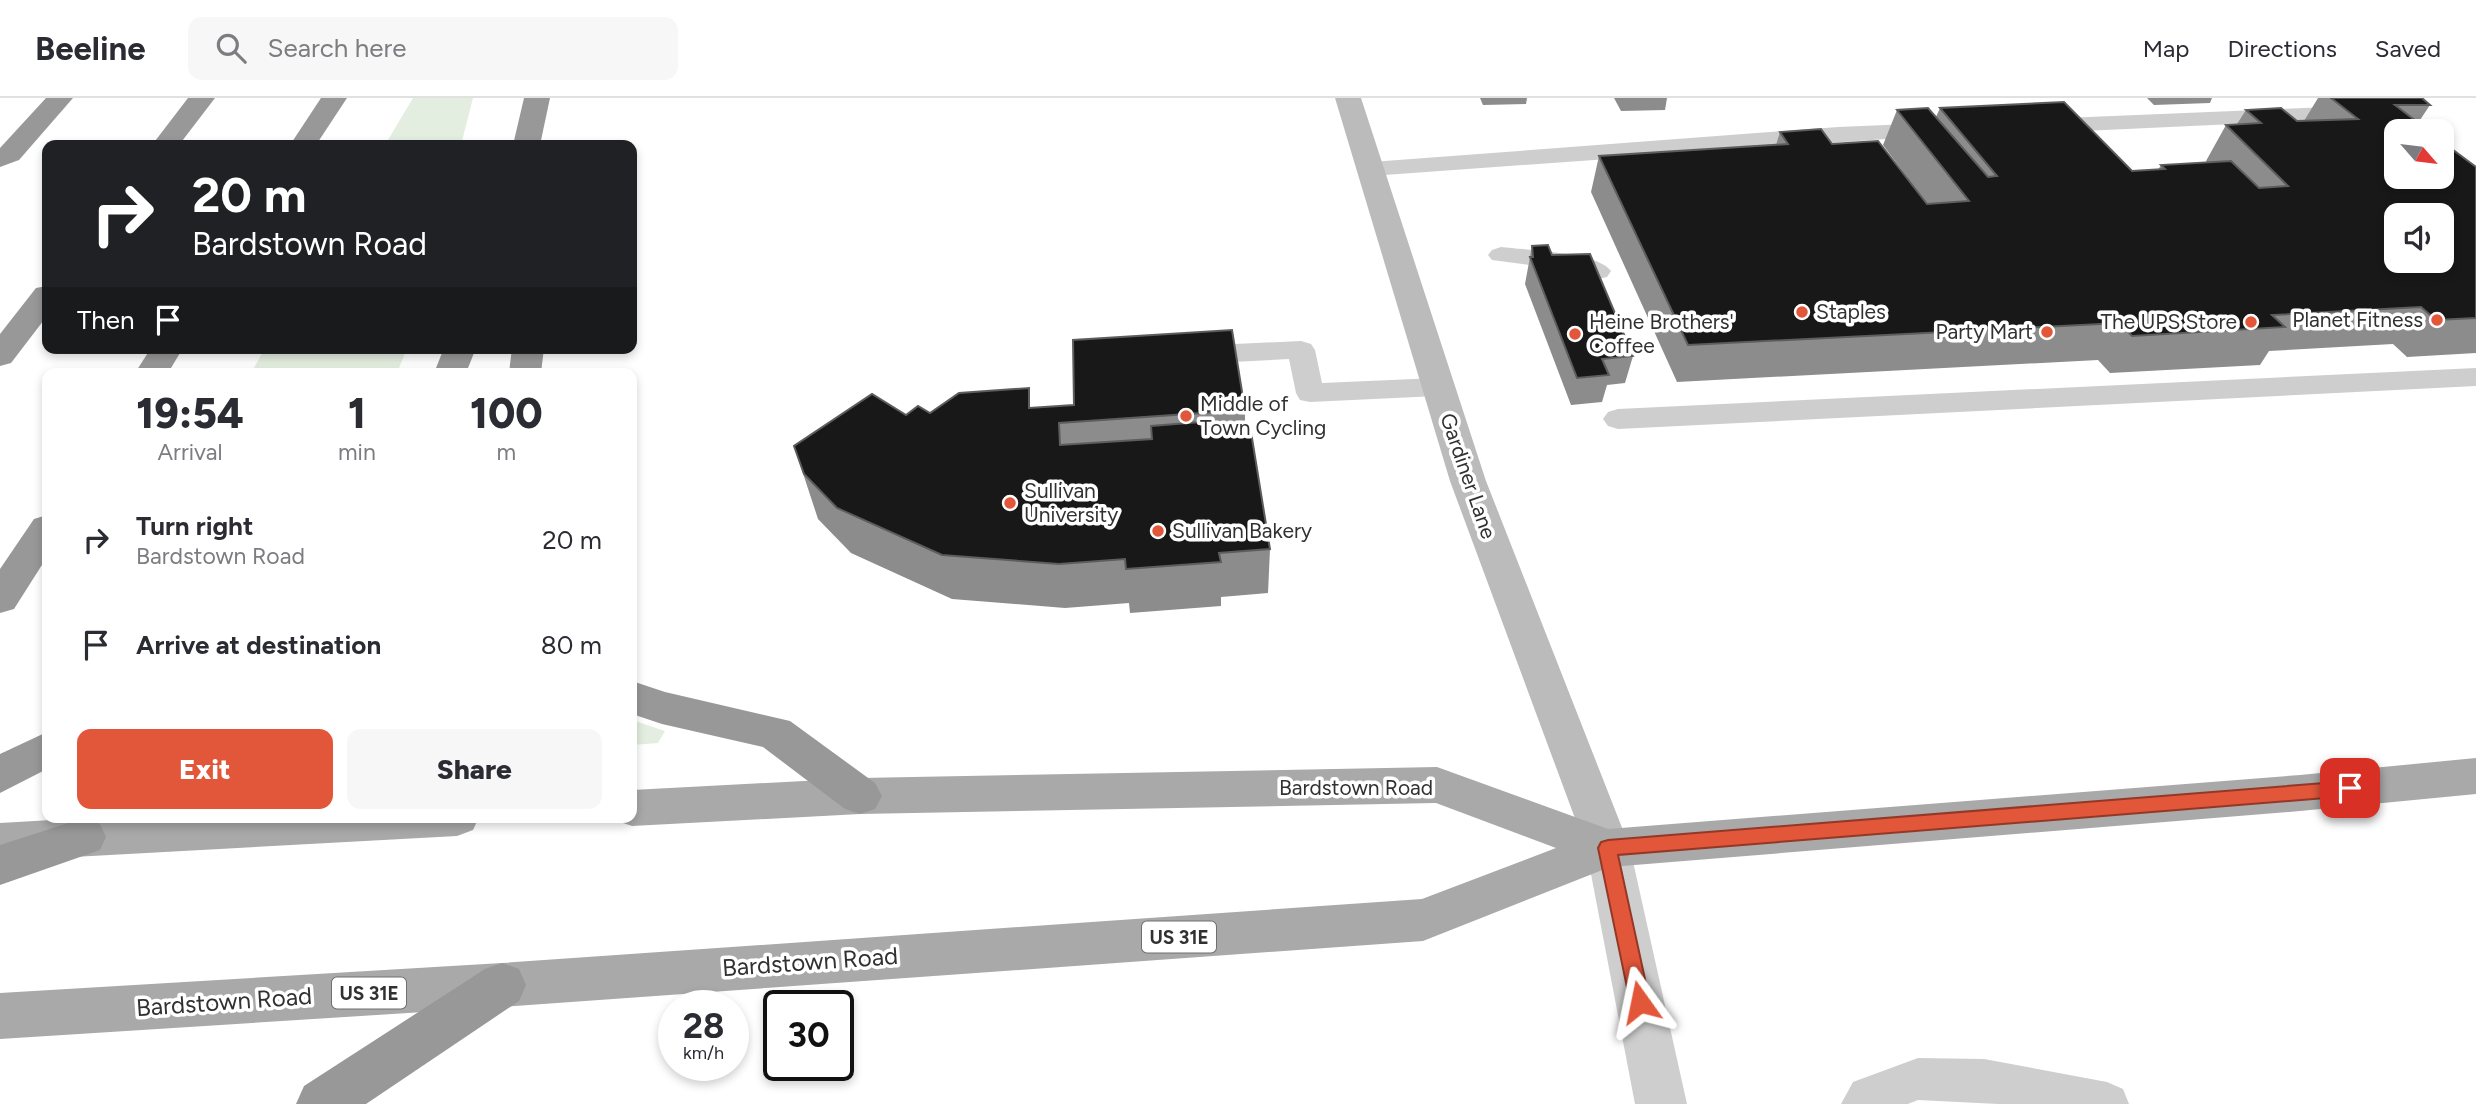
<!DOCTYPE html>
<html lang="en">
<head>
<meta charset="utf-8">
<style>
	:root { --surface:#fff; --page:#f7f7f7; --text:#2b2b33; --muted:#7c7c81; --line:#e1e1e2; --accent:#e2563a }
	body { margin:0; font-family:Figtree,sans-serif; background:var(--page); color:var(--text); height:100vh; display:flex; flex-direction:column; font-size:26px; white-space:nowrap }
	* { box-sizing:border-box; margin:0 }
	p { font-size:23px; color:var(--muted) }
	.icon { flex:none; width:38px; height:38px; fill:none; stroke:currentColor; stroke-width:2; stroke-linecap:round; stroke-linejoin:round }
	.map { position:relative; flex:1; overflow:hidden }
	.panel { position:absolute; left:42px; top:270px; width:595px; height:455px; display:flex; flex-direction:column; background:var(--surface); border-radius:14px; box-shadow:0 4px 10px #0003 }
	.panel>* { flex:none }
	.hud { position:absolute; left:42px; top:42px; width:595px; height:214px; border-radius:14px; box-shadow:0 4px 10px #0003; background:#202124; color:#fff; overflow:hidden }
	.needle { width:46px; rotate:118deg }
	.controls { position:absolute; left:2384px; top:21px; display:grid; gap:14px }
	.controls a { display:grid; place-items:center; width:70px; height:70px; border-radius:14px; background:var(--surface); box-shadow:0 4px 10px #0003; font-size:35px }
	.speed { position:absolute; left:658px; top:892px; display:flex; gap:14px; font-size:35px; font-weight:700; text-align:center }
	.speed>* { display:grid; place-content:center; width:91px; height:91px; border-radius:50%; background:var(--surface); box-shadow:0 4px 10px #0003; line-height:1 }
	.speed small { font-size:18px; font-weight:400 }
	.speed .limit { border:4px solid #111; border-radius:10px; background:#fff; color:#111 }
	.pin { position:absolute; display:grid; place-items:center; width:60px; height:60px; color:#fff; margin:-30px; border-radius:14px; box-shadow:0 4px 10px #0006 }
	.me { position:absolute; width:77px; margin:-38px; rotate:348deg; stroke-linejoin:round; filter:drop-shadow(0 0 5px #0008) }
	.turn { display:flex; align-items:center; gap:24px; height:147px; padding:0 35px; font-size:32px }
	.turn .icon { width:91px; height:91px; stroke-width:2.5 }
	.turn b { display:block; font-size:49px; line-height:60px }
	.then { display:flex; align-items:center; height:66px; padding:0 35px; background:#0003; gap:14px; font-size:26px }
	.eta { display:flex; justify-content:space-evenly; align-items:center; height:119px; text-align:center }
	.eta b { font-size:42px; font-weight:800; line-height:49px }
	.action { display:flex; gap:14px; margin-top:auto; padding:14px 35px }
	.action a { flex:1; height:80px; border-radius:14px; background:var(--accent); color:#fff; font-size:28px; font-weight:800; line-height:80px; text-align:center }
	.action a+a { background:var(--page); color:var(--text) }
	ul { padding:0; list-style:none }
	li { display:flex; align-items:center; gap:21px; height:105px; padding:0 35px }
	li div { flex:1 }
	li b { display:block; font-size:26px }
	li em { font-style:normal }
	header { display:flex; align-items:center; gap:42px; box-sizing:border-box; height:98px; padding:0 35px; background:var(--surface); border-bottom:2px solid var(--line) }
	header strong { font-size:33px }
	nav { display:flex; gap:38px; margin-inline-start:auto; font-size:24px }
	.search { width:490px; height:63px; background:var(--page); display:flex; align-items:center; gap:18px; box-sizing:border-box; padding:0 24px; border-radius:14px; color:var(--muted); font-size:26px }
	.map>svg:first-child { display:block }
</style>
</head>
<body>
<header>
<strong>Beeline</strong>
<div class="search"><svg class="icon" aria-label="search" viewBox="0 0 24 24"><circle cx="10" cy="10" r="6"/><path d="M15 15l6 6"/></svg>Search here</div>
<nav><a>Map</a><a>Directions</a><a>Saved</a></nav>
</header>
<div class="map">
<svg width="2476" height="1006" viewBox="0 0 2476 1006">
	<rect width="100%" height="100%" fill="#fff"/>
	<g fill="#e4eee0">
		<polygon points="413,0 473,0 461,47 385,47"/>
		<polygon points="265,250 407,250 397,275 251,275"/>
		<polygon points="632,622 665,633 658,645 632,647"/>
	</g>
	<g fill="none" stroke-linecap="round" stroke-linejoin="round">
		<g fill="#cecece" fill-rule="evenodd">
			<polygon points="2353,8 2361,10 2364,15 2361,20 2040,35 2032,33 2029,28 2032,23 2040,21"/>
			<polygon points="1934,25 1942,27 1946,32 1942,37 1371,78 1363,76 1359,71 1363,66 1371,64 1838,29"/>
			<path d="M1501,149C1525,152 1598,154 1611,173L1607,179L1598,181L1569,172L1492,162L1488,157L1492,152Z"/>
			<polygon points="1301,243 1311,246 1315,252 1322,285 1437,280 1447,283 1451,289 1447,295 1437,298 1310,304 1300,302 1296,295 1289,261 1192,266 1182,263 1178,257 1182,251 1192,248"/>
			<polygon points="2476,270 2476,288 1618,331 1608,328 1603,321 1608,314 1618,311"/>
			<polygon points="1918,960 1984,961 2107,984 2123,991 2129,1006 1998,1006 1918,1002 1908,1006 1841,1006 1853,984"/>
		</g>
		<polygon fill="#cecece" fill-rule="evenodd" points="1608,731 1624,736 1630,750 1687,1006 1635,1006 1586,750 1592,736"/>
		<polygon fill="#bbb" fill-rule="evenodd" points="1335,0 1361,0 1486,383 1630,750 1624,764 1608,769 1592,764 1586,750 1450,383"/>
		<g fill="#a9a9a9" fill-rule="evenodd">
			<polygon points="2476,660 2476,696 2300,713 1610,769 1423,843 502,909 0,941 0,895 502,865 1422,801 1556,750 1436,705 860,716 632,728 617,723 615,719 632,719 632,692 860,680 1437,669 1608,731 2300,677"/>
			<polygon points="104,719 479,719 473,732 457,738 0,763 0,725"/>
		</g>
		<g fill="#989898" fill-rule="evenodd">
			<polygon points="46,0 73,0 19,62 0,69 0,50"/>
			<polygon points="188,0 215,0 179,47 152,47"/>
			<polygon points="321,0 347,0 316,47 290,47"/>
			<polygon points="524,0 550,0 540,47 513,47"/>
			<polygon points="47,188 47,218 11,265 0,268 0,236 36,190"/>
			<polygon points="151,250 183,250 168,275 135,275"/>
			<polygon points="444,250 476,250 466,275 434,275"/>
			<polygon points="512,250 544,250 541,275 509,275"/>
			<polygon points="47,417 47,459 14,511 0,515 0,471 34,421"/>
			<polygon points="632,583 665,594 790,623 875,685 882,698 875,711 860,716 845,711 763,649 662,626 632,616"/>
			<polygon points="47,634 47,671 0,695 0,656"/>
			<polygon points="84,720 100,726 106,739 100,752 0,787 0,747"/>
			<polygon points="502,865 519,871 526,887 519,903 366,1006 296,1006 304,988 485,871"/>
		</g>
	</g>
	<g fill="#8c8c8c">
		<polygon points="1480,0 1527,0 1526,6 1483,7"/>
		<polygon points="1614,0 1667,0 1665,12 1621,13"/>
		<polygon points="2147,0 2224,0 2212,0 2210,5 2154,7"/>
		<polygon points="2318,0 2422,0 2430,7 2418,25 2476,69 2476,255 2407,259 2393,246 2269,253 2260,267 2110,275 2098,262 1677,284 1591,94 1599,58 1776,47 1780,34 1832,46 1927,106 1883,47 1897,12 1936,19 1940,10 2132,73 2158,72 2161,67 2207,64 2206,63 2226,27 2237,26 2246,12 2297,23 2304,23"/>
		<polygon points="1532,148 1552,157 1633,258 1625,285 1607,287 1602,304 1571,307 1525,186"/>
		<polygon points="1032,310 1245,312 1245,335 1270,451 1268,495 1221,499 1221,508 1130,515 1129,505 1065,510 952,501 851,455 818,421 794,348 930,315"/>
	</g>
	<g fill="#181818" stroke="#5d5d5d" stroke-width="2" fill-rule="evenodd">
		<path d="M2331,0H2422L2430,7H2395L2429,33H2396V79H2441V43L2476,69V220L2436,222L2421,209L2272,217L2285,229L2132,238L2120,225L1688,247L1599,58L1788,46L1780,34L1821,31L1832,46L1878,43L1927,106L1969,103L1897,12L1928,10L1988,79L1997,78L1940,10L2064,4L2132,73L2165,71L2161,67L2231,63L2259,90L2288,88L2226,27L2261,25L2246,12L2281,10L2297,23L2358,21ZM2396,117H2441V163H2396Z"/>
		<polygon points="1548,147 1552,157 1590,156 1633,258 1602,261 1609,277 1577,280 1530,159 1533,159 1532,148"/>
		<polygon points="1232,232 1245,312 1059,325 1060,347 1152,341 1151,328 1201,324 1203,338 1251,334 1270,451 1219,455 1221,464 1126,471 1125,461 1059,466 942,457 837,410 804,376 794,348 872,296 906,317 918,308 930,315 959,295 1029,290 1029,310 1074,307 1073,242"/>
	</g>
	<polygon fill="#e2563a" stroke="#933826" stroke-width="2" points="2350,683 2357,685 2359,690 2357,696 2350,698 1618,757 1650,904 1647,910 1640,913 1633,910 1630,904 1598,750 1601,744 1608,742"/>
	<g fill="#e2563a" stroke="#fff" stroke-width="2.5">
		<circle cx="1802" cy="214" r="7"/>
		<circle cx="2437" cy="222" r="7"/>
		<circle cx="2251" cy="224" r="7"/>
		<circle cx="2047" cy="234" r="7"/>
		<circle cx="1575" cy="236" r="7"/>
		<circle cx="1186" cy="318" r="7"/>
		<circle cx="1010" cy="405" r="7"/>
		<circle cx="1158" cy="433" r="7"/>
	</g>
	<g text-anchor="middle" stroke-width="7" stroke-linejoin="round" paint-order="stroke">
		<g fill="#fff" stroke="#6f6f6f" stroke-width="2">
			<rect x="1142" y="823.5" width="74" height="31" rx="5"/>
			<rect x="332" y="879.5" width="74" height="31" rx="5"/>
		</g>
		<g font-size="19" font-weight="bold" fill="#313131">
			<text x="1179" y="846">US 31E</text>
			<text x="369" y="902">US 31E</text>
		</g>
		<g font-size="21" fill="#313131" stroke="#fff" text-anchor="start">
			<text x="1816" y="221">Staples</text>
			<text x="2423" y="229" text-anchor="end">Planet Fitness</text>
			<text x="1589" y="231">Heine Brothers'<tspan x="1589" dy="24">Coffee</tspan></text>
			<text x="2237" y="231" text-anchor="end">The UPS Store</text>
			<text x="2033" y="241" text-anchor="end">Party Mart</text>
			<text x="1200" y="313">Middle of<tspan x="1200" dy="24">Town Cycling</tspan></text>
			<text x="1024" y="400">Sullivan<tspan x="1024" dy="24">University</tspan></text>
			<text x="1172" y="440">Sullivan Bakery</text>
		</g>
		<g font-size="21" fill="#313131" stroke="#fff">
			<text transform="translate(1468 378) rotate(71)" y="7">Gardiner Lane</text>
			<text x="1356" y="697">Bardstown Road</text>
		</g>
		<g font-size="24" fill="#313131" stroke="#fff">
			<text transform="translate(810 864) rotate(-4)" y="8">Bardstown Road</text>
			<text transform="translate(224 904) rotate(-4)" y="8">Bardstown Road</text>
		</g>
	</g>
</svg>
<div class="controls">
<a><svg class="needle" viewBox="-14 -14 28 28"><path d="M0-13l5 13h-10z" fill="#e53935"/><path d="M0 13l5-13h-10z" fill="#7c7c81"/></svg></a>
<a><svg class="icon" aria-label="sound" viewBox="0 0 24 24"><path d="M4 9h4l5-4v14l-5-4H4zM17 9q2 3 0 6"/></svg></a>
</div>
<div class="speed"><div>28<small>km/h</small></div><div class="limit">30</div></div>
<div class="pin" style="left:2350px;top:690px;background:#d93025"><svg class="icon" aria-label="arrive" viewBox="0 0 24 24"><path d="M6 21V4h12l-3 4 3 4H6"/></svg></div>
<svg class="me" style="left:1640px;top:904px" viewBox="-20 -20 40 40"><path d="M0-17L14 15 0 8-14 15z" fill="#e2563a" stroke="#fff" stroke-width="4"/></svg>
<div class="hud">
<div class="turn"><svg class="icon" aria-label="right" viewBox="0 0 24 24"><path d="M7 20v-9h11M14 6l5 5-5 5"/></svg><div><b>20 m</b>Bardstown Road</div></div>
<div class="then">Then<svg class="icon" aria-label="arrive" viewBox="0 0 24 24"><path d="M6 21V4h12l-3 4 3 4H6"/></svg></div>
</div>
<section class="panel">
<div class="eta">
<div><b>19:54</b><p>Arrival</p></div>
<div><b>1</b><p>min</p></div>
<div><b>100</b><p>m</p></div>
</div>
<ul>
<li><svg class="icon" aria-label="right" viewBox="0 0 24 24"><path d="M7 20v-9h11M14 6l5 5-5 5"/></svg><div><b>Turn right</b><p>Bardstown Road</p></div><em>20 m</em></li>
<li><svg class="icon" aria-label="arrive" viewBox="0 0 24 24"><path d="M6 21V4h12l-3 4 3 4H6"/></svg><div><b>Arrive at destination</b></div><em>80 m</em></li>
</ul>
<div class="action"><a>Exit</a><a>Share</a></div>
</section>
</div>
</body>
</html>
